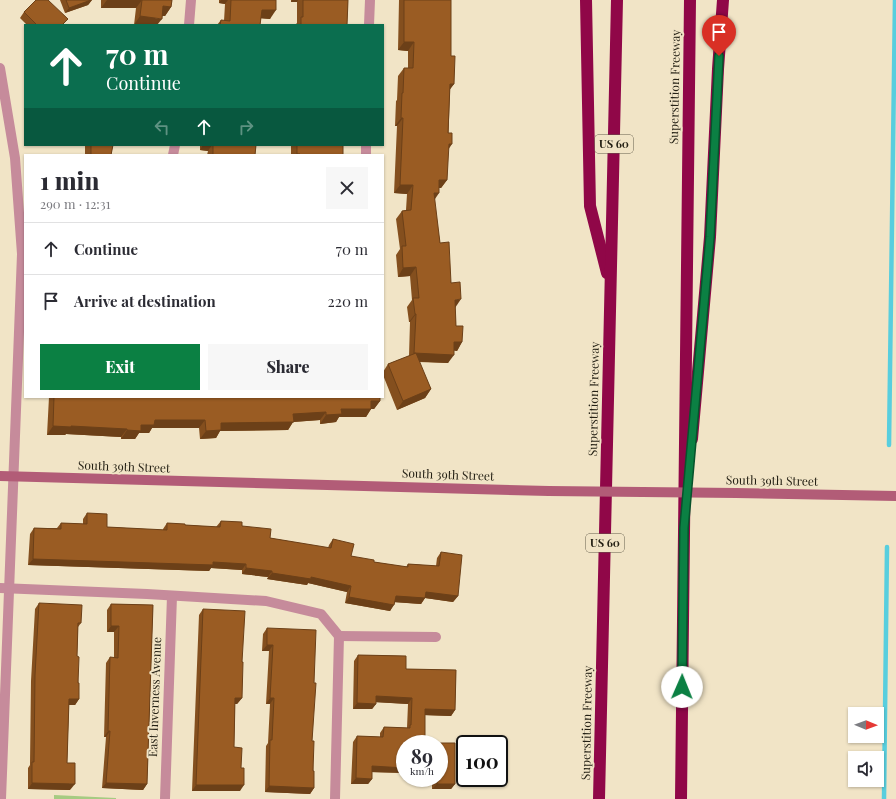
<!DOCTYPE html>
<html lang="en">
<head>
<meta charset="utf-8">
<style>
	:root { --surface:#fff; --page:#f7f7f7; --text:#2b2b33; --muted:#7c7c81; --line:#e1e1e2; --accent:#0b8043 }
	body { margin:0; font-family:"Playfair Display",serif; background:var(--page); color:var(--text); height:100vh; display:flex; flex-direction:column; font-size:15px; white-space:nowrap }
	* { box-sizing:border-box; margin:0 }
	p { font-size:13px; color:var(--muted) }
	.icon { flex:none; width:22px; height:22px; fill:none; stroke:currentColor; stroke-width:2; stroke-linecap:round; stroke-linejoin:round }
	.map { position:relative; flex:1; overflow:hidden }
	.details { position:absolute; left:24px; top:154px; width:360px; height:244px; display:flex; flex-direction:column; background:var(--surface); border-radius:0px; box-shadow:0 1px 3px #0004 }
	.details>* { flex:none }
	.top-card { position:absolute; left:24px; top:24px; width:360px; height:122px; border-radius:0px; box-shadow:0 1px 3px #0004; background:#0b6e4f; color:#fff; overflow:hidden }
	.needle { width:26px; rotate:91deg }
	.buttons { position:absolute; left:848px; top:707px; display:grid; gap:8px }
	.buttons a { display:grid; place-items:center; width:36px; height:36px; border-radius:0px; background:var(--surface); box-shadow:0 1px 3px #0004; font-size:20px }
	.speed { position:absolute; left:396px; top:735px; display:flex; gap:8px; font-size:20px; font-weight:700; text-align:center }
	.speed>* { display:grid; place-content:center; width:52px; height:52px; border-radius:50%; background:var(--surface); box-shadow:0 1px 3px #0004; line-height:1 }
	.speed small { font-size:10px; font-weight:400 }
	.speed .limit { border:2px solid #111; border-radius:6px; background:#fff; color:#111 }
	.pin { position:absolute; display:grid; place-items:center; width:34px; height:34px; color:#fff; margin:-41px -17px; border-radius:50% 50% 50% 0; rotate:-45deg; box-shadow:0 0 4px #0007 }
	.pin .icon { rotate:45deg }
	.me { position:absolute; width:44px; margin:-22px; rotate:1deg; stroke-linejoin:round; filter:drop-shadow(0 0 3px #0008) }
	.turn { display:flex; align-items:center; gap:14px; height:84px; padding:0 16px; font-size:18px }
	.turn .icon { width:52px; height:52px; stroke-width:2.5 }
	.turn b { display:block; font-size:28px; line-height:34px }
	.lanes { display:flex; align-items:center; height:38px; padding:0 16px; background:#0003; justify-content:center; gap:20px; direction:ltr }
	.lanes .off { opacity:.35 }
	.round { display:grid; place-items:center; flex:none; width:42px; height:42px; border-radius:0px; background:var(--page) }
	.headline { display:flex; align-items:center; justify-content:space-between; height:68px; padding:0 16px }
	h1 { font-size:24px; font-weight:800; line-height:30px }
	.action { display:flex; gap:8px; margin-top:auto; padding:8px 16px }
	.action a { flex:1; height:46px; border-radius:0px; background:var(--accent); color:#fff; font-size:16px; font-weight:800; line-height:46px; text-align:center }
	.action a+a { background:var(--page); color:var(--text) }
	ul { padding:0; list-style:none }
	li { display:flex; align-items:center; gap:12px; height:52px; padding:0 16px; border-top:1px solid var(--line) }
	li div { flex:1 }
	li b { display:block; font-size:15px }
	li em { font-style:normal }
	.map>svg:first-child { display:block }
</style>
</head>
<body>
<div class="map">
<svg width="896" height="799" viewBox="0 0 896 799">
	<rect width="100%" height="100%" fill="#f1e4c6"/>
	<polygon fill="#a6cb82" points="54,795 116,798 116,799 54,799"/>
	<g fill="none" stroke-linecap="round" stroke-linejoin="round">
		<g stroke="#58cede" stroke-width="4.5">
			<polyline points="889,445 895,0"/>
			<polyline points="884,799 887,547"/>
		</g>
		<g stroke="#c68b9b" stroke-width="10">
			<polyline points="189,25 191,0"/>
			<polyline points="369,25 370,0"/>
			<polyline points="0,68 15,158 22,254 1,799"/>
			<polyline points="173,155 175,145"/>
			<polyline points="366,155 366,145"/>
			<polyline points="0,588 147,594 266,601 321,614 339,636 335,799"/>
			<polyline points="339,636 436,637"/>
			<polyline points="165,799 172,596"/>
		</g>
		<g stroke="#b25c77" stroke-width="10">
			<polyline points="0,476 549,491"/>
			<polyline points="736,493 896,496"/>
		</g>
		<g stroke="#900748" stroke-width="12">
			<polyline points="586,0 590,206 607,273"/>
			<polyline points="692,439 710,237 718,69 723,0"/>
			<polyline points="599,799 617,0"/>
			<polyline points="681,799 690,0"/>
		</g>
		<polyline stroke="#b25c77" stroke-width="10" points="549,491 736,493"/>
	</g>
	<g fill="#844f1e">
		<polygon points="60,0 92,0 88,5 65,13"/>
		<polygon points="101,0 172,0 171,7 165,16 162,16 134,25 136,8 101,8"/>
		<polygon points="219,0 276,0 270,19 261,18 260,25 217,25 221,20 224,21 225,4 219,3"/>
		<polygon points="291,0 348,0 347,25 295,25 297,23 297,2 291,2"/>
		<polygon points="399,0 451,0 451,56 454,84 450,89 447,180 441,188 439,188 434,199 440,243 451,283 455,308 456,326 462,342 457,351 454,350 448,363 419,362 431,389 425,398 397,410 383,375 383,372 388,364 409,356 410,322 409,322 407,307 412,300 410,276 398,277 396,255 400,249 396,219 402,211 406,210 407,194 394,193 397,126 395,126 396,101 397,100 398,76 404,68 408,68 408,51 398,50"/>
		<polygon points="24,12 64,25 27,25 20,18"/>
		<polygon points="79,145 113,145 111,155 85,155 85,146 79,146"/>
		<polygon points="200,145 256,145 255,155 207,155 208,151 200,150"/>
		<rect x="291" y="145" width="52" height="10"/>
		<polygon points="49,397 380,397 380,401 374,409 371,409 366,417 339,417 336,422 320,424 320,420 293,422 288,430 220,431 216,438 200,439 199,428 152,428 149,433 139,433 135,439 121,439 121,437 66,434 65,435 47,435"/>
		<polygon points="87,513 107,527 163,530 163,529 167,523 185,525 216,527 221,521 242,526 270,538 328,548 329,545 333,539 351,556 374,562 406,567 408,564 436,566 437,558 441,552 458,596 453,602 425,598 421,604 395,602 390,611 345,603 347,592 308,583 307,585 267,579 268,577 242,574 242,570 211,568 209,571 28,565 30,534 34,528 57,528 61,523 83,524 83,519"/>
		<polygon points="39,603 81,623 78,627 77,656 79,699 75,705 69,705 67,763 70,790 28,789 28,768 30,765 31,681 35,609"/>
		<polygon points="111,604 153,605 147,784 143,790 102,788 106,737 104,737 106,663 110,657 114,658 114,632 107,632 107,610"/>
		<polygon points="203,609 242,662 242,698 237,704 235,704 234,747 240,791 192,791 199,615"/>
		<polygon points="267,628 314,683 312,741 314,788 310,794 265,792 266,746 268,743 270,704 266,704 269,651 262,651 263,634"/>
		<polygon points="358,655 406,656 406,669 456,670 455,710 451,716 425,715 425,743 455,743 455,784 451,789 432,789 432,778 439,778 439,744 405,744 405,773 372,772 372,779 368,784 351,784 353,742 357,736 380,737 380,733 384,727 407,728 408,704 376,702 376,704 372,709 353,709 354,661"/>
	</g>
	<g fill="#6c4018">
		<polygon points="91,0 92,0 88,5 65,13 69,8"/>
		<polygon points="107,0 142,0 136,8 101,8"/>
		<polygon points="221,0 228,0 225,4 219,3"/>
		<polygon points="292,0 298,0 297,2 291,2"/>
		<polygon points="163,6 171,7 165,16 157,15"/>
		<polygon points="262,10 276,10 270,19 256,18"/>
		<polygon points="140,16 162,19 157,25 134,25"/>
		<polygon points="404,42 414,42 408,51 398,50"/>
		<polygon points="450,84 454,84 448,92"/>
		<polygon points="401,118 403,118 397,126 395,126"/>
		<polygon points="449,144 452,144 446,153"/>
		<polygon points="80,145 86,145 85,146 79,146"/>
		<polygon points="203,145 212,145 208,151 200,150"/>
		<polygon points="439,180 447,180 441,188 433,188"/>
		<polygon points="400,185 413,185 407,194 394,193"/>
		<polygon points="434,193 439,193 433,202"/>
		<polygon points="416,267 410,276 398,277 403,268"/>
		<polygon points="461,299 455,308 455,300"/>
		<polygon points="415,314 416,314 410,322 409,322"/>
		<polygon points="454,342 462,342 457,351 448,350"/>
		<polygon points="414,353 454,355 448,363 408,361"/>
		<polygon points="431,389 425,398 397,410 403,401"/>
		<polygon points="371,401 380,401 374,409 371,409 366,417 339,417 336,422 320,424 326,415 341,409"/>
		<polygon points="326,412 320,420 293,422 288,430 220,431 216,438 200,439 206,431 221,423 293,414"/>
		<polygon points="155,420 205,420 199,428 152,428 149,433 139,433 135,439 121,439 127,430"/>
		<polygon points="53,426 71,426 127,429 121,437 66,434 65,435 47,435"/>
		<polygon points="33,559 213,562 246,564 242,570 211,568 209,571 28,565"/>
		<polygon points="246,568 272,571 268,577 242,574"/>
		<polygon points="272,573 311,577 351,586 347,592 308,583 307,585 267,579"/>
		<polygon points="426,592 458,596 453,602 425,598 421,604 392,602 396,596"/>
		<polygon points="349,597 394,605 390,611 345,603"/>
		<polygon points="111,626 119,626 114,632 107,632"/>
		<polygon points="267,645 273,645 269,651 262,651"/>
		<polygon points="376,696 412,698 408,704 372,702"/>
		<polygon points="235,698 242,698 237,704 231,704"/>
		<polygon points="270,698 274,698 270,704 266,704"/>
		<polygon points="69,699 79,699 75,705 65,705"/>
		<polygon points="357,703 376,704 372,709 353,709"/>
		<polygon points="425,709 455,710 451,716 421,715"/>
		<polygon points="108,731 110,731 106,737 104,737"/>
		<polygon points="372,766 405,768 405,773 368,772"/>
		<polygon points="356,778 372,779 368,784 351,784"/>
		<polygon points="32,783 75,784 70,790 28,789"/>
		<polygon points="106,783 147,784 143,790 102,788"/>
		<polygon points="437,784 455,784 451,789 432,789"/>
		<polygon points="196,785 244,785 240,791 192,791"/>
		<polygon points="269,786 314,788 310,794 265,792"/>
	</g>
	<g fill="#9a5c23" stroke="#6c4018">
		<polygon points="36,0 48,0 68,19 62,25 37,25 24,12"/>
		<polygon points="66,0 91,0 69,8"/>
		<polygon points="142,0 172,0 171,7 163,6 162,19 140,16"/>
		<polygon points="231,0 276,0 276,10 262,10 260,25 220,25 221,20 230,21"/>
		<polygon points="303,0 348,0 347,25 301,25 301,17 303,17"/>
		<polygon points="404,0 451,0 451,56 455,56 454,84 450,84 448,133 452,133 452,144 449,144 447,180 439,180 439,193 434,193 440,243 449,242 451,283 460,282 461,299 455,300 456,326 463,326 462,342 454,342 454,355 414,353 416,314 415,314 413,298 419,298 416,267 403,268 402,246 406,246 402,211 411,210 413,185 400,185 403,118 401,118 402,93 403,93 404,68 413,68 414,42 404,42"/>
		<polygon points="91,145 113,145 111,155 91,155"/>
		<polygon points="213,145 256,145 255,155 213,155"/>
		<polygon points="297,145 343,145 343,155 300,155 300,154 297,154"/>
		<polygon points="416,353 431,389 403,401 388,364"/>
		<polygon points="54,397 380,397 380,401 371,401 371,409 341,409 342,414 326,415 326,412 293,414 294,422 221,423 221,430 206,431 205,420 155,420 154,425 141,425 141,431 127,430 127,429 71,426 71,427 53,426"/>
		<polygon points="87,513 107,514 107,527 167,530 167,523 185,524 185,525 220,527 221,521 242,522 242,526 271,529 270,538 331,548 333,539 354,544 351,556 374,560 374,562 408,567 408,564 439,566 441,552 462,555 458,596 426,592 425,598 396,596 394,605 349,597 351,586 311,577 311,579 272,573 272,571 246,568 246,564 213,562 213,565 33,559 34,528 61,529 61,523 87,524"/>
		<polygon points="39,603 82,605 81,623 78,623 77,656 79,657 78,683 79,683 79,699 69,699 67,763 75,763 75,784 32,783 32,762 34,762 35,675"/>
		<polygon points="111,604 153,605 147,784 106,783 110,731 108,731 110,657 118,658 119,626 111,626"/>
		<polygon points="203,609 245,611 242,662 243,662 242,698 235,698 234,747 242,748 241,768 244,768 244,785 196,785"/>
		<polygon points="267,628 316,630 314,683 316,683 312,741 314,741 313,771 314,771 314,788 269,786 270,740 272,740 274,698 270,698 273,645 267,645"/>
		<polygon points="358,655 406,656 406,669 456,670 455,710 425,709 425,743 455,743 455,784 437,784 437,778 439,778 439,744 405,744 405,768 372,766 372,779 356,778 357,736 383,737 384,727 410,728 410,725 411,725 412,698 376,696 376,704 357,703"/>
	</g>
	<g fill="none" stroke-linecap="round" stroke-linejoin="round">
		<defs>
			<polyline id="route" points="682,687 684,528 710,237 719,56"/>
		</defs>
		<use href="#route" stroke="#07532c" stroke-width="10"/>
		<use href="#route" stroke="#0b8043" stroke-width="7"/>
	</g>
	<g text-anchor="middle" stroke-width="4" stroke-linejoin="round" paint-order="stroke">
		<g fill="#f1e4c6" stroke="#625c4a" stroke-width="1">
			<rect x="595" y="135" width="38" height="18" rx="3"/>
			<rect x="586" y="534" width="38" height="18" rx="3"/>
		</g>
		<g font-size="11" font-weight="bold" fill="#252115">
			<text x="614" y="148">US 60</text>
			<text x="605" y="547">US 60</text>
		</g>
		<g font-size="12" fill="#252115" stroke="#f1e4c6">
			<text transform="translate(675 87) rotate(-89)" y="4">Superstition Freeway</text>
			<text transform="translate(594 399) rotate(-89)" y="4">Superstition Freeway</text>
			<text transform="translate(124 467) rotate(2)" y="4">South 39th Street</text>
			<text transform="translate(448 475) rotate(2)" y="4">South 39th Street</text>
			<text transform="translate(772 481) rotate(1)" y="4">South 39th Street</text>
			<text transform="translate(155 697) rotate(-88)" y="4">East Inverness Avenue</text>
			<text transform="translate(587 723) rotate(-89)" y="4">Superstition Freeway</text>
		</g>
	</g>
</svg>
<div class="buttons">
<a><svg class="needle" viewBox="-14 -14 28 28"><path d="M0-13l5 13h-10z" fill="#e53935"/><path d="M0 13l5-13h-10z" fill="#7c7c81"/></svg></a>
<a><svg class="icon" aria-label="sound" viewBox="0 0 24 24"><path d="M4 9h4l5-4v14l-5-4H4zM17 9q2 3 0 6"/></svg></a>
</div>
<div class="speed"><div>89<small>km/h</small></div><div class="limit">100</div></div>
<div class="pin" style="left:719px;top:56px;background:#d93025"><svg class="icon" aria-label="arrive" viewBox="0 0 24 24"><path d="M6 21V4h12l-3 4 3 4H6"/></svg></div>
<svg class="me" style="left:682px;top:687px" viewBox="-20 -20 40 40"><circle r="19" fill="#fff"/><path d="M0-13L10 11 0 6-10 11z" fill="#0b8043"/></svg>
<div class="top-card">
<div class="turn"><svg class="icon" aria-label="ahead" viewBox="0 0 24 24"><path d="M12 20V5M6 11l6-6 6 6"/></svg><div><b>70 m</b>Continue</div></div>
<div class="lanes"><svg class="icon off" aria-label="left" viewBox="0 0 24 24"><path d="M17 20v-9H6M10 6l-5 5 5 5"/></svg><svg class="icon" aria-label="ahead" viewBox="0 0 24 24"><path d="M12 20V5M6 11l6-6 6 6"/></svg><svg class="icon off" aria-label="right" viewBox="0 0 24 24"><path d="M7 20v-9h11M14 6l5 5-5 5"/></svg></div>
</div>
<section class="details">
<div class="headline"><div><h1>1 min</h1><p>290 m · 12:31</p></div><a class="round"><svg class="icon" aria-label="close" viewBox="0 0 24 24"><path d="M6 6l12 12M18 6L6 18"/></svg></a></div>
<ul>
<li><svg class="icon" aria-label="ahead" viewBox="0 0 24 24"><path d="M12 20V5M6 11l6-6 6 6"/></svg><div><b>Continue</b></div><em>70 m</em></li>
<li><svg class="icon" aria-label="arrive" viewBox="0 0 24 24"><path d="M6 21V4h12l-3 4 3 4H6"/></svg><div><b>Arrive at destination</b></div><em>220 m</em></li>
</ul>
<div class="action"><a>Exit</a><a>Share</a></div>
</section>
</div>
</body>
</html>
